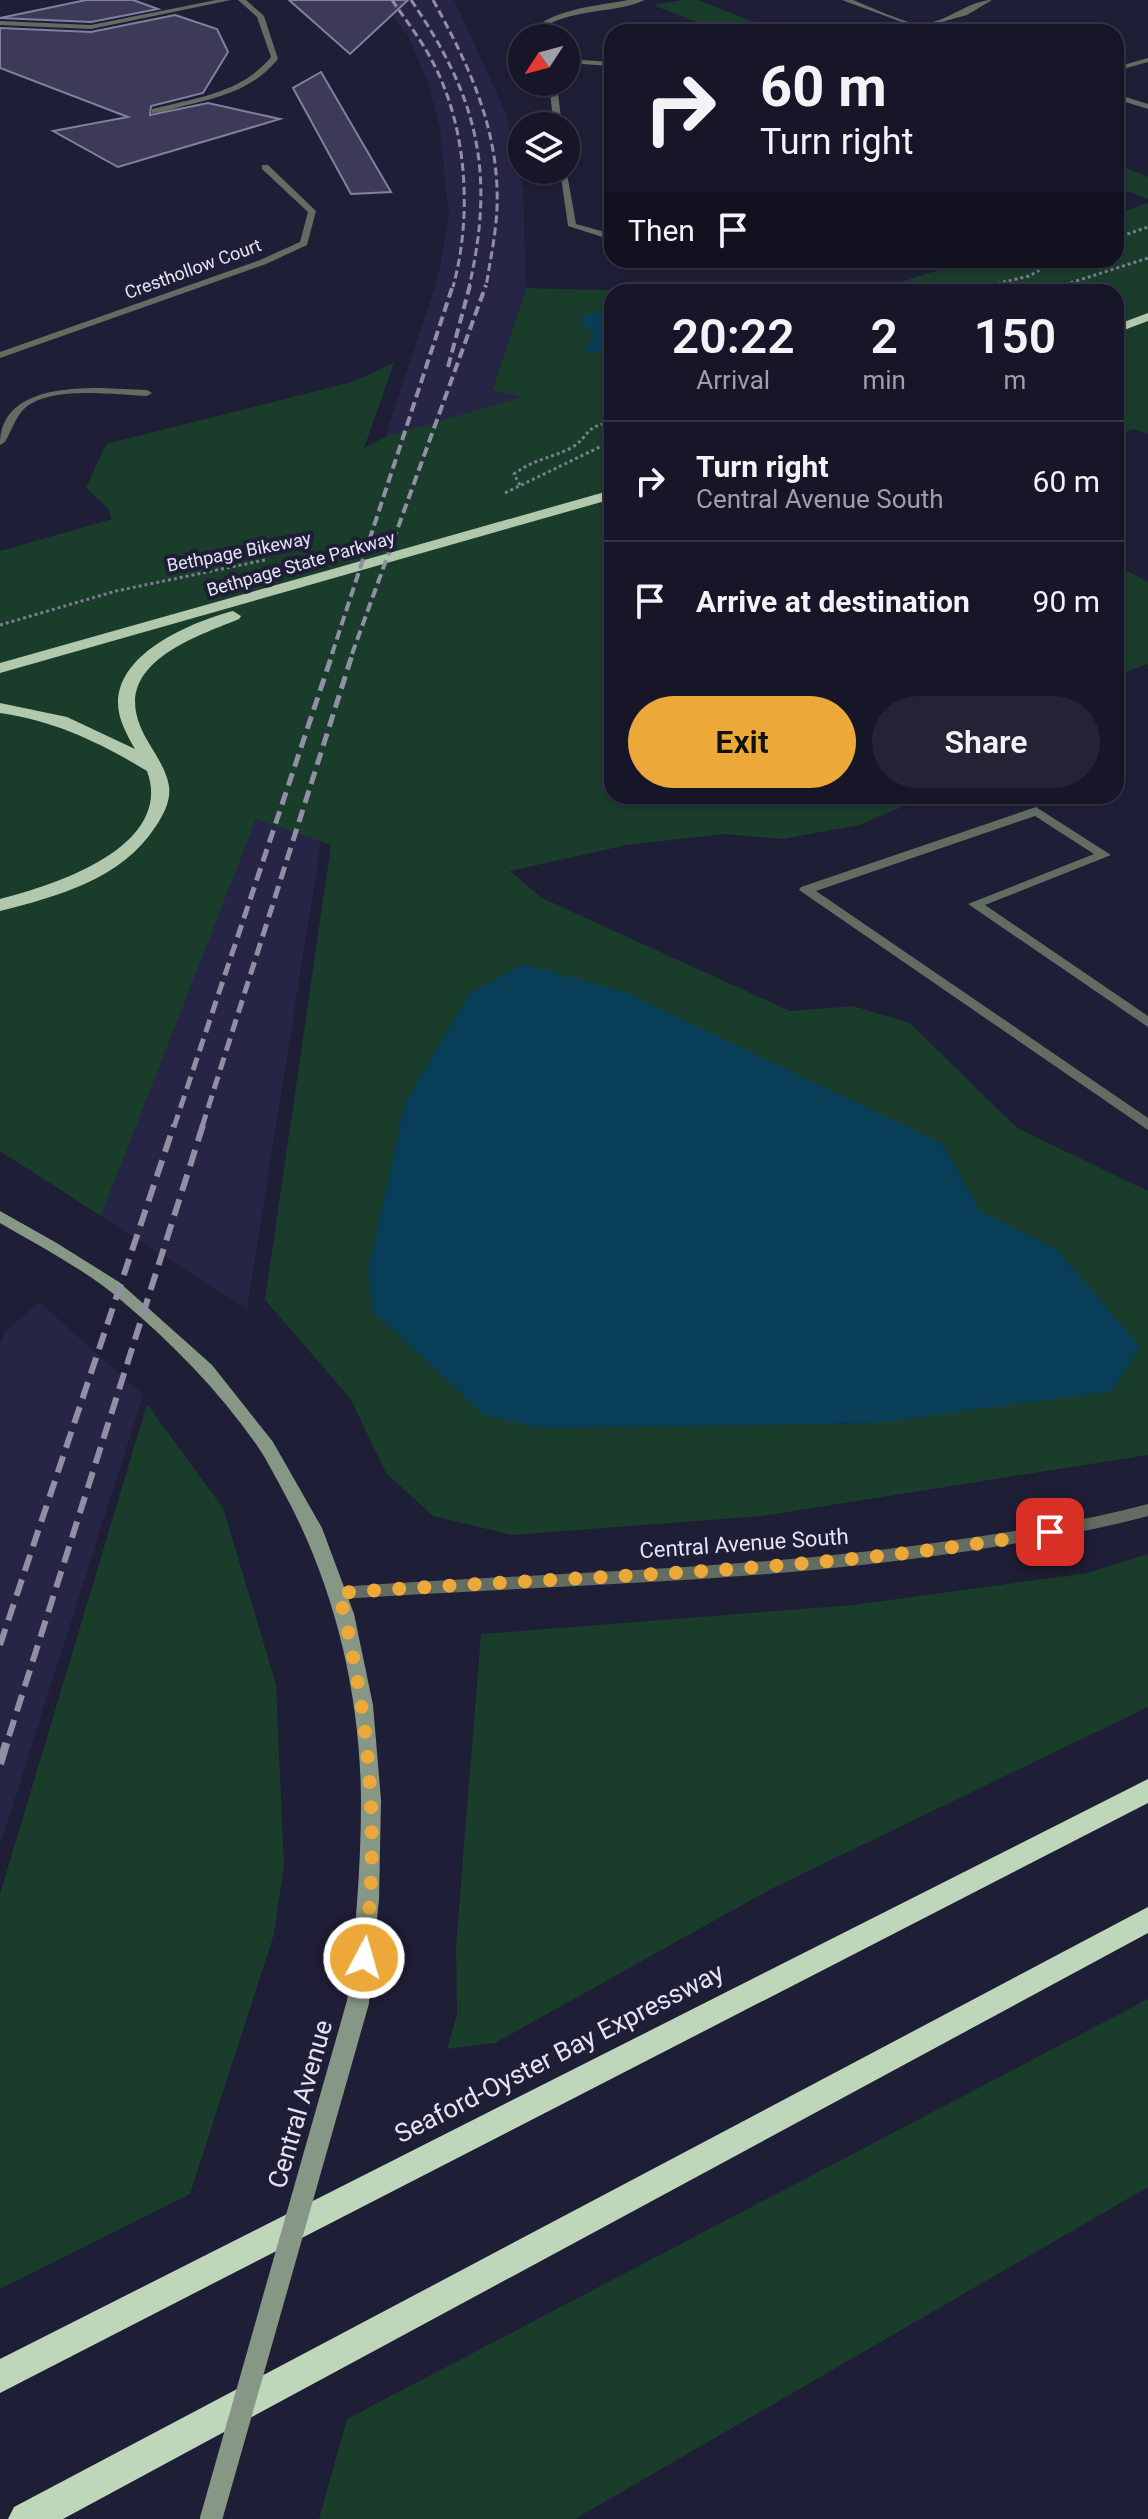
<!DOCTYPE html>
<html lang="en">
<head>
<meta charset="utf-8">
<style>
	:root { --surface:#171629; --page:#242335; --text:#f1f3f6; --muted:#9e9fa8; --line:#363546; --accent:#eca93a }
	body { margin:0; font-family:Roboto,sans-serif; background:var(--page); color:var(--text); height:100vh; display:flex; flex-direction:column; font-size:30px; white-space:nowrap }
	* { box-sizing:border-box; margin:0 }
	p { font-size:26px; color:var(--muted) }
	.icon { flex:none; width:44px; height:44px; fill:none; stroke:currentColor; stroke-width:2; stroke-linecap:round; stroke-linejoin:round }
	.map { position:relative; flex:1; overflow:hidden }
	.sheet { position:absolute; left:604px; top:284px; width:520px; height:520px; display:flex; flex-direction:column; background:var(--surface); border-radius:24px; box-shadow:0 2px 6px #0004,0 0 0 2px var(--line) }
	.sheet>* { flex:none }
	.banner { position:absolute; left:604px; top:24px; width:520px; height:244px; border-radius:24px; box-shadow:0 2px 6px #0004,0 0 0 2px var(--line); background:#171629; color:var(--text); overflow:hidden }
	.needle { width:52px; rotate:234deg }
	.tools { position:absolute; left:508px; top:24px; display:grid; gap:16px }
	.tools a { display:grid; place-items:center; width:72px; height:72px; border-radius:50%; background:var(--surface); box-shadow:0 2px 6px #0004,0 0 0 2px var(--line); font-size:40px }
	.pin { position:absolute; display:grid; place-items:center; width:68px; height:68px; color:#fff; margin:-34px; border-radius:16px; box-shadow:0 4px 12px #0006 }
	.me { position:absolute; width:88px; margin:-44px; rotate:6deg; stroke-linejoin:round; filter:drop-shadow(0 0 6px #0008) }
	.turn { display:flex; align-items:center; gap:28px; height:168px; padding:0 24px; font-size:36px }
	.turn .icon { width:104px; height:104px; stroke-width:2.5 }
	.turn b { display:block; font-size:56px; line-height:68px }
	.then { display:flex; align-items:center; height:76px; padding:0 24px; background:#0003; gap:16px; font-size:30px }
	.eta { display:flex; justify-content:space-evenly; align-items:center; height:136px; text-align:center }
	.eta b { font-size:48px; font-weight:600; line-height:56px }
	.cta { display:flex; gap:16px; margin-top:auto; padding:16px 24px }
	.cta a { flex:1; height:92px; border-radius:48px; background:var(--accent); color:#111; font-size:32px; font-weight:600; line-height:92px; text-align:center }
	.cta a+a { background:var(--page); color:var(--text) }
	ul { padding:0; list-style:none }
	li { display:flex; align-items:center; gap:24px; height:120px; padding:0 24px; border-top:2px solid var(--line) }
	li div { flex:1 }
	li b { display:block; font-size:30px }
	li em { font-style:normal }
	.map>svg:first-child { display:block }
</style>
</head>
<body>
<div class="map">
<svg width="1148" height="2519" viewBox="0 0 1148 2519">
	<rect width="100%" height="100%" fill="#1f1e37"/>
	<g fill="#272545">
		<polygon points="380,0 454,0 505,111 523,188 526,288 492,389 525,396 353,534 437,281 449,217 440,128 428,83 407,34"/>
		<polygon points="404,578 321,842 247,1309 101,1216 255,819"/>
		<polygon points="39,1302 143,1395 0,1845 0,1345 5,1332"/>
	</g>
	<g fill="#193c2b" fill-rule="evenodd">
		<polygon points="682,0 698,0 779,32 721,32 653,5"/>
		<polygon points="1116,164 1148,177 1148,199 1116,187"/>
		<polygon points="1148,203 1148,434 1134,429 1116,435 1116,292 869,292 970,260 1116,260 1116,214"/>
		<path d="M526,288L676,292H612V796H928L859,825L783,839L724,834L627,845L510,871L542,898L790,1011L853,1006L910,1023L1017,1128L1148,1191V1455L762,1516L512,1535L433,1516L386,1473L350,1398L265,1300L331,845L256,819L101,1216L0,1151V551L112,519L108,508L86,488L106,444L352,382L394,363L364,448L385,437L523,397L492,390ZM943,1144L979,1211L1056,1249L1095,1298L877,1423L538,1428L483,1413Z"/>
		<polygon points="1116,565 1148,582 1148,664 1116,675"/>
		<polygon points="147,1404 223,1508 276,1684 284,1866 274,1934 190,2194 0,2289 0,1894"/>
		<polygon points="1148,1554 1148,1707 769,1890 495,2043 447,2049 457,2014 456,1945 481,1634 853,1605 1087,1573"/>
		<polygon points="1148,1999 1148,2187 575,2519 319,2519 347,2419"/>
	</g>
	<g fill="#083e57">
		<polygon points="612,309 612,352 587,352 585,349 595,336 581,321 583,316"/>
		<polygon points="524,964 627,993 943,1144 980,1211 1056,1249 1140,1347 1112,1391 877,1423 538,1428 483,1414 373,1311 368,1271 405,1103 470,993"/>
	</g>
	<g fill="#3c3a56" stroke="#80809f" stroke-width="2">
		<polygon points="86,0 133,0 158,9 91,22 0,18"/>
		<polygon points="289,0 408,0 350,54"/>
		<polygon points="175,15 217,29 228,52 203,93 151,106 150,115 208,103 280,119 118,167 53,131 128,117 0,68 0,28 91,32"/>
		<polygon points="321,72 391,192 351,194 293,88"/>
	</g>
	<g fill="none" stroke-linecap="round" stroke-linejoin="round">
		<g stroke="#7c7c91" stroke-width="3" stroke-dasharray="3 3" stroke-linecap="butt">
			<polyline points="1116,238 1148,227"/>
			<polyline points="962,292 1029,276 1058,260"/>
			<polyline points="1042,292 1148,258"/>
			<path d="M520,485L514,474C532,460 551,458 571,448C591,436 582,427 612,422"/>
			<polyline points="505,493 612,441"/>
			<polyline points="0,625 116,591 265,560"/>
		</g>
		<g fill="#626c61" fill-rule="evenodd">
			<path d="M100,388L147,390L152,393L147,396C114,395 50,385 24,409C15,418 11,432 5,442L0,445C0,392 60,388 100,388Z"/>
			<polygon points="1036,807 1111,855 985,905 1148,1016 1148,1027 968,904 1094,854 1035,816 816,891 1148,1118 1148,1130 799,890 801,887"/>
		</g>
		<g fill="#626c61" fill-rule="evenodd">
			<polygon points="216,0 231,0 91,29 0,25 0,21 91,25"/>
			<path d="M238,0H246L264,16L278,59C254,89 219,98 183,106C173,109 162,112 152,113V109C195,98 242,93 271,57L257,17Z"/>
			<path d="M629,0H645C610,16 559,6 532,38H524C547,9 595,6 629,0Z"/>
			<path d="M842,0H853C868,6 905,23 919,24C943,25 969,0 992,0L967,15L927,26L940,32H929Z"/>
			<polygon points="1148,58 1148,62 1116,71 1116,67"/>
			<polygon points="566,59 612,62 612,66 566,63"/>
			<polygon points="541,82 549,82 558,93 562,126 554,126 550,93"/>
			<polygon points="1116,94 1148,104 1148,109 1116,99"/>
			<polygon points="262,165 268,165 316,211 307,245 266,264 0,358 0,352 260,260 300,242 308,212 262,169"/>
			<polygon points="566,168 576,224 612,234 612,240 568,226 560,170"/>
			<path d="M1148,1504V1516C1089,1532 1029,1541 969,1551C761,1583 549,1585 339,1599L333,1597L330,1593L333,1589L339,1587C549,1572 761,1570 969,1538C1029,1529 1089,1520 1148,1504Z"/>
		</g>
		<path fill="#879785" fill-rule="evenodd" d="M0,1211L55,1242L119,1282L212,1365L273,1442L322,1528L354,1614L373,1705L381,1800L379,1899L369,2002L366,2008L358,2011L350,2008L347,2002C355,1936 361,1870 361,1803C361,1694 334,1583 282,1489C274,1475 267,1460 258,1447C220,1392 173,1344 122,1301C86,1270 41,1247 0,1223Z"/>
		<g fill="#b1c8ad" fill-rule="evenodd">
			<polygon points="1148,313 1148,321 1116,333 1116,325"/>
			<polygon points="612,490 612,499 0,673 0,663"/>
			<path d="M233,611L241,616L239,619C198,636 119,661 138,720C145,743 165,762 169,786C171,800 164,814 156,826C122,879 59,896 0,911V899C53,886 175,847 147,771C99,742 55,721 0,713V703L67,717L135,749C127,735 118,719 118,703C118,652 192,622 233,611Z"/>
		</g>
		<g fill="#bed7ba" fill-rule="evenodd">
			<polygon points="1148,1779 1148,1803 0,2393 0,2359"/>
			<polygon points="1148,1907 1148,1933 63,2519 8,2519 14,2507"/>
		</g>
		<g stroke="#908fa4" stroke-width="3" stroke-dasharray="8 4" stroke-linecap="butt">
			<path d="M392,0C405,19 419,37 430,57C467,123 473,214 453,287"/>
			<path d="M411,0C477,96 496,171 469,287"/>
			<path d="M433,0C469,65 500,131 497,208C496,234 490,261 486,287"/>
		</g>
		<g stroke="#908fa4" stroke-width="4" stroke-dasharray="10 5" stroke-linecap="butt">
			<polyline points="448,367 470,285"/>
			<polyline points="332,654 453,285"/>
			<polyline points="352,654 486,285"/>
		</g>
		<g stroke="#908fa4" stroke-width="5" stroke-dasharray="13 7" stroke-linecap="butt">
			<polyline points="174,1127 333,652"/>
			<polyline points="202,1127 353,652"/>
		</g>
		<g stroke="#908fa4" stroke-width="6" stroke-dasharray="17 9" stroke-linecap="butt">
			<polyline points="0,1645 174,1125"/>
			<polyline points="9,1736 203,1125"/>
		</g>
		<polyline stroke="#908fa4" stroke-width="8" stroke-dasharray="22 11" stroke-linecap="butt" points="0,1764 9,1734"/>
		<polyline stroke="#879785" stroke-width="22" points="211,2519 358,2002"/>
	</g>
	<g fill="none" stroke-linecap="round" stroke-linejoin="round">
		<path stroke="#eca93a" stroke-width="14" stroke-dasharray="0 25.2" d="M364,1958C381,1834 369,1714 339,1593C578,1575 814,1574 1050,1532"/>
	</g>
	<g text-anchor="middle" stroke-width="8" stroke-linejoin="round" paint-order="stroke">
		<g font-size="18" fill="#e3e3f5" stroke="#1f1e37">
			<text transform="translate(193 269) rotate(-20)" y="6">Cresthollow Court</text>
			<text transform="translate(239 552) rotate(-11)" y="6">Bethpage Bikeway</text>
			<text transform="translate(301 564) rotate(-16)" y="6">Bethpage State Parkway</text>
		</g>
		<g font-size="22" fill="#e3e3f5" stroke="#1f1e37">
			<text transform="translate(744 1543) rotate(-4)" y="8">Central Avenue South</text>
		</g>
		<g font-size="26" fill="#e3e3f5" stroke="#1f1e37">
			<text transform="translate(559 2053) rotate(-27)" y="9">Seaford-Oyster Bay Expressway</text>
			<text transform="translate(300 2104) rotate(-74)" y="9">Central Avenue</text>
		</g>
	</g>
</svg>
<div class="tools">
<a><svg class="needle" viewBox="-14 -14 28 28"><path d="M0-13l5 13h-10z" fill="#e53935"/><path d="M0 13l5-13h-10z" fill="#9e9fa8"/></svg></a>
<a><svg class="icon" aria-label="layers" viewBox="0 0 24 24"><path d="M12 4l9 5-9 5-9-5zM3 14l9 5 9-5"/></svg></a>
</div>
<div class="pin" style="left:1050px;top:1532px;background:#d93025"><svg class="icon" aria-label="arrive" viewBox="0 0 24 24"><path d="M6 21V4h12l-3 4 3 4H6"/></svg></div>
<svg class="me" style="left:364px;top:1958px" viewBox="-20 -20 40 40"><circle r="17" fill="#eca93a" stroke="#fff" stroke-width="3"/><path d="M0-11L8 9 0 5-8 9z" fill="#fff"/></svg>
<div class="banner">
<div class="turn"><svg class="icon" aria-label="right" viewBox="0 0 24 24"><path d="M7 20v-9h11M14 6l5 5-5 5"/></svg><div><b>60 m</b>Turn right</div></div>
<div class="then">Then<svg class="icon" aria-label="arrive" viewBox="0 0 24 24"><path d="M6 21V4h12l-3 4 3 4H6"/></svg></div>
</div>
<section class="sheet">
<div class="eta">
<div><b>20:22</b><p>Arrival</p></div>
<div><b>2</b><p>min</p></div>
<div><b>150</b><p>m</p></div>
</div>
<ul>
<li><svg class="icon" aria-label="right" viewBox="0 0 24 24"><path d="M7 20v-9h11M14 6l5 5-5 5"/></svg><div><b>Turn right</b><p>Central Avenue South</p></div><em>60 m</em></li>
<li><svg class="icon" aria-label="arrive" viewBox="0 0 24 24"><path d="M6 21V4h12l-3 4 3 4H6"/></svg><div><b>Arrive at destination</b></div><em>90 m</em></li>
</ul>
<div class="cta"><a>Exit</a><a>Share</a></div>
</section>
</div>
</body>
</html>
